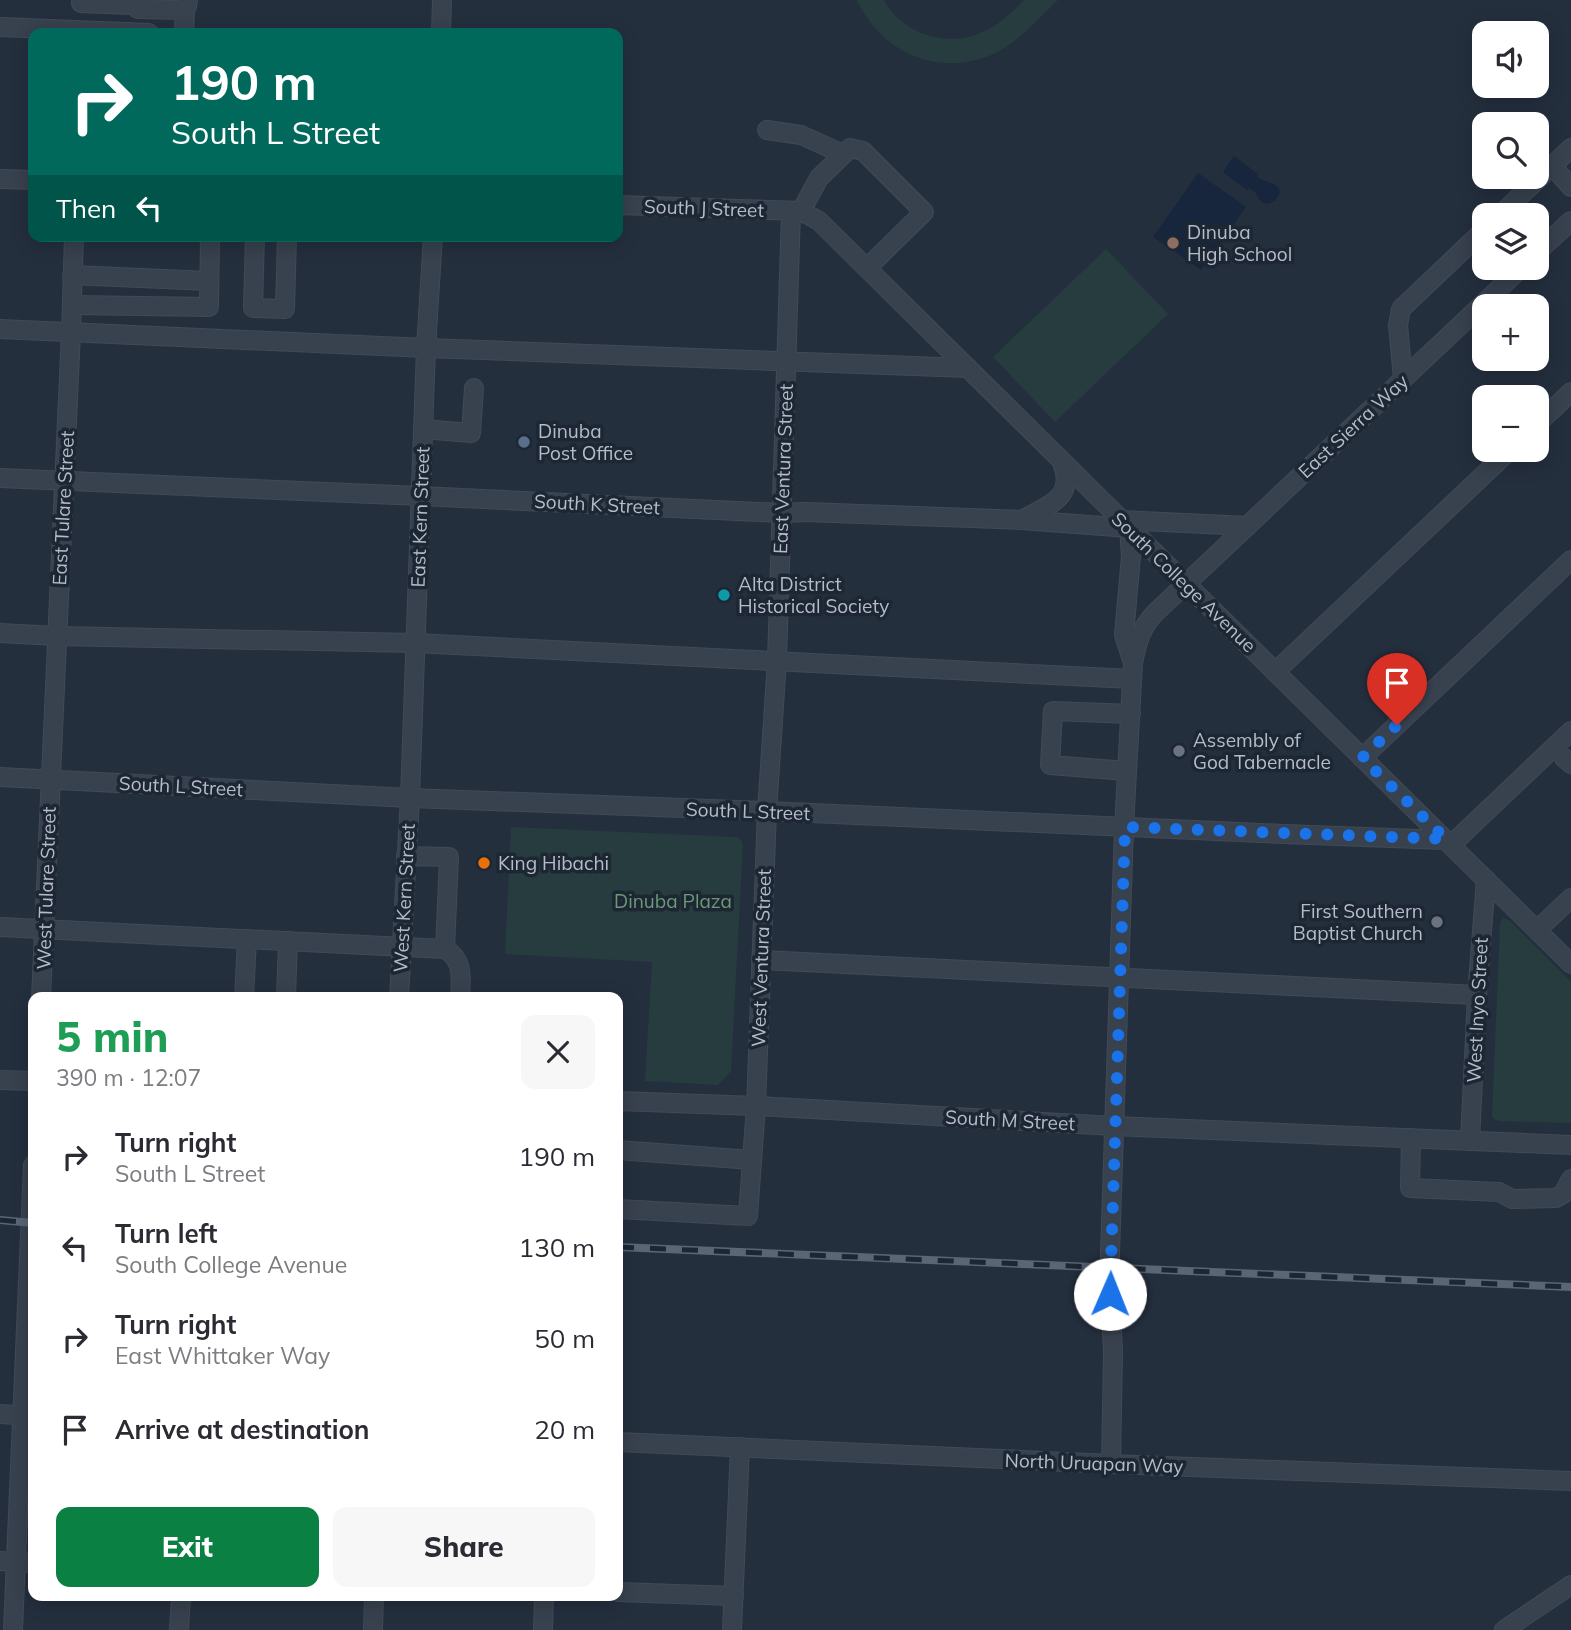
<!DOCTYPE html>
<html lang="en">
<head>
<meta charset="utf-8">
<style>
	:root { --surface:#fff; --page:#f7f7f7; --text:#2b2b33; --muted:#7c7c81; --accent:#0b8043 }
	body { margin:0; font-family:Mulish,sans-serif; background:var(--page); color:var(--text); height:100vh; display:flex; flex-direction:column; font-size:26px; white-space:nowrap }
	* { box-sizing:border-box; margin:0 }
	p { font-size:23px; color:var(--muted) }
	.icon { flex:none; width:38px; height:38px; fill:none; stroke:currentColor; stroke-width:2; stroke-linecap:round; stroke-linejoin:round }
	.map { position:relative; flex:1; overflow:hidden }
	.panel { position:absolute; left:28px; top:992px; width:595px; height:609px; display:flex; flex-direction:column; background:var(--surface); border-radius:14px; box-shadow:0 4px 18px #0003 }
	.panel>* { flex:none }
	.banner { position:absolute; left:28px; top:28px; width:595px; height:214px; border-radius:14px; box-shadow:0 4px 18px #0003; background:#00695c; color:#fff; overflow:hidden }
	.buttons { position:absolute; left:1472px; top:21px; display:grid; gap:14px }
	.buttons a { display:grid; place-items:center; width:77px; height:77px; border-radius:14px; background:var(--surface); box-shadow:0 4px 18px #0003; font-size:35px }
	.pin { position:absolute; display:grid; place-items:center; width:60px; height:60px; color:#fff; margin:-72px -30px; border-radius:50% 50% 50% 0; rotate:-45deg; box-shadow:0 0 7px #0007 }
	.pin .icon { rotate:45deg }
	.me { position:absolute; width:77px; margin:-38px; rotate:1deg; stroke-linejoin:round; filter:drop-shadow(0 0 5px #0008) }
	.turn { display:flex; align-items:center; gap:24px; height:147px; padding:0 28px; font-size:32px }
	.turn .icon { width:91px; height:91px; stroke-width:2.5 }
	.turn b { display:block; font-size:49px; line-height:60px }
	.then { display:flex; align-items:center; height:66px; padding:0 28px; background:#0003; gap:14px; font-size:26px }
	.round { display:grid; place-items:center; flex:none; width:74px; height:74px; border-radius:14px; background:var(--page) }
	.head { display:flex; align-items:center; justify-content:space-between; height:119px; padding:0 28px }
	h1 { font-size:42px; font-weight:800; line-height:52px; color:#1e9e55 }
	.button { display:flex; gap:14px; margin-top:auto; padding:14px 28px }
	.button a { flex:1; height:80px; border-radius:14px; background:var(--accent); color:#fff; font-size:28px; font-weight:800; line-height:80px; text-align:center }
	.button a+a { background:var(--page); color:var(--text) }
	ul { padding:0; list-style:none }
	li { display:flex; align-items:center; gap:21px; height:91px; padding:0 28px }
	li div { flex:1 }
	li b { display:block; font-size:26px }
	li em { font-style:normal }
	.map>svg:first-child { display:block }
</style>
</head>
<body>
<div class="map">
<svg width="1571" height="1630" viewBox="0 0 1571 1630">
	<rect width="100%" height="100%" fill="#242f3e"/>
	<g fill="#263c3f">
		<path d="M857,0H884C903,35 949,49 985,31C1000,24 1012,12 1024,0H1058C1041,16 1025,35 1006,47C951,82 883,58 857,0Z"/>
		<polygon points="1106,249 1168,314 1055,422 993,357"/>
		<polygon points="511,827 736,837 741,840 743,844 731,1071 718,1085 645,1081 652,962 505,954"/>
		<polygon points="1503,918 1510,921 1571,982 1571,1123 1499,1121 1494,1119 1492,1116 1500,923"/>
	</g>
	<g fill="#17263c">
		<path d="M1234,156L1258,174L1257,177C1267,184 1289,183 1275,201L1267,204L1262,202L1258,198L1256,193L1249,188L1247,190L1223,172Z"/>
		<polygon points="1198,173 1246,207 1201,270 1153,237"/>
	</g>
	<g fill="none" stroke-linecap="round" stroke-linejoin="round">
		<defs>
			<g id="minor">
				<polyline points="81,3 132,5 138,9 185,10 187,6 188,0"/>
				<polyline points="0,27 149,33"/>
				<polyline points="184,33 185,10"/>
				<polyline points="441,33 442,0"/>
				<polyline points="767,130 801,135 843,154"/>
				<polyline points="1552,166 1571,187"/>
				<polyline points="0,179 33,180"/>
				<polyline points="618,205 801,211 819,221 1571,964"/>
				<polyline points="801,211 819,178 850,148 863,151 924,212 867,268"/>
				<polyline points="1500,215 1571,148"/>
				<polyline points="255,236 253,308 285,309 287,236"/>
				<polyline points="1536,253 1571,221"/>
				<polyline points="72,275 209,281"/>
				<polyline points="72,305 209,307 210,236"/>
				<polyline points="0,329 426,348 968,368"/>
				<polyline points="1403,379 1398,325 1401,309 1484,230"/>
				<polyline points="1536,425 1571,392"/>
				<polyline points="423,429 471,433 474,388"/>
				<polyline points="0,478 420,496 781,513 806,512 1022,520 1129,528"/>
				<path d="M1022,520C1050,504 1077,498 1061,460"/>
				<polyline points="1120,520 1248,526"/>
				<polyline points="1129,528 1131,556 1124,635 1132,660"/>
				<polyline points="0,633 57,636 415,643 1132,679"/>
				<polyline points="1275,672 1510,450"/>
				<polyline points="1362,758 1571,560"/>
				<polyline points="1564,758 1571,764"/>
				<polyline points="1127,771 1050,765 1053,711 1131,714"/>
				<polyline points="0,777 410,798 767,811 1284,834 1445,840"/>
				<polyline points="1451,845 1571,731"/>
				<polyline points="406,856 449,857 445,949"/>
				<path d="M0,927L445,949C464,960 461,978 460,998"/>
				<polyline points="1537,930 1571,898"/>
				<polyline points="761,960 1477,995"/>
				<polyline points="41,998 71,332 74,236"/>
				<polyline points="244,998 247,939"/>
				<polyline points="286,998 288,941"/>
				<polyline points="399,998 410,798 426,348 433,236"/>
				<polyline points="0,1080 33,1081"/>
				<polyline points="618,1101 756,1106 1114,1126 1571,1145"/>
				<polyline points="1411,1138 1410,1188 1499,1192 1512,1199 1556,1198 1563,1194 1571,1179"/>
				<polyline points="1470,1141 1477,995 1486,880"/>
				<polyline points="618,1150 752,1160"/>
				<polyline points="618,1209 748,1216 756,1106 767,811 777,661 791,211"/>
				<polyline points="0,1414 33,1416"/>
				<polyline points="618,1442 1111,1464 1571,1481"/>
				<path d="M1111,1464L1113,1352L1110,1294V1254L1124,827L1133,663C1137,643 1141,627 1156,612L1521,268"/>
				<polyline points="0,1561 33,1563"/>
				<polyline points="618,1592 734,1596"/>
				<polyline points="13,1630 33,1165"/>
				<polyline points="179,1630 181,1596"/>
				<polyline points="373,1630 374,1596"/>
				<polyline points="543,1630 544,1596"/>
				<polyline points="732,1630 740,1447"/>
				<polyline points="1504,1630 1571,1585"/>
			</g>
		</defs>
		<use href="#minor" stroke="#414a57" stroke-width="20"/>
		<use href="#minor" stroke="#38414e" stroke-width="18"/>
		<defs>
			<g id="rail">
				<polyline points="0,1220 33,1223"/>
				<polyline points="618,1247 1571,1287"/>
			</g>
		</defs>
		<use href="#rail" stroke="#5a6575" stroke-width="8"/>
		<use href="#rail" stroke="#1d2633" stroke-width="5" stroke-dasharray="16" stroke-linecap="butt"/>
	</g>
	<g fill="none" stroke-linecap="round" stroke-linejoin="round">
		<polyline stroke="#1a73e8" stroke-width="12" stroke-dasharray="0 21.6" points="1110,1294 1125,827 1446,839 1362,758 1397,725"/>
	</g>
	<circle fill="#8d6e63" stroke="#1d2633" stroke-width="2.5" cx="1173" cy="243" r="7"/>
	<circle fill="#5c6f8a" stroke="#1d2633" stroke-width="2.5" cx="524" cy="442" r="7"/>
	<circle fill="#0f9aa8" stroke="#1d2633" stroke-width="2.5" cx="724" cy="595" r="7"/>
	<g fill="#6b7280" stroke="#1d2633" stroke-width="2.5">
		<circle cx="1179" cy="751" r="7"/>
		<circle cx="1437" cy="922" r="7"/>
	</g>
	<circle fill="#e8710a" stroke="#1d2633" stroke-width="2.5" cx="484" cy="863" r="7"/>
	<g text-anchor="middle" stroke-width="7" stroke-linejoin="round" paint-order="stroke">
		<g font-size="19" fill="#b4bcc9" stroke="#1d2633">
			<text transform="translate(704 208) rotate(2)" y="7">South J Street</text>
			<text transform="translate(1353 426) rotate(-43)" y="7">East Sierra Way</text>
			<text transform="translate(783 469) rotate(-88)" y="7">East Ventura Street</text>
			<text transform="translate(597 504) rotate(3)" y="7">South K Street</text>
			<text transform="translate(63 508) rotate(-87)" y="7">East Tulare Street</text>
			<text transform="translate(420 517) rotate(-88)" y="7">East Kern Street</text>
			<text transform="translate(1184 582) rotate(44)" y="7">South College Avenue</text>
			<text transform="translate(181 786) rotate(3)" y="7">South L Street</text>
			<text transform="translate(748 811) rotate(2)" y="7">South L Street</text>
			<text transform="translate(46 888) rotate(-88)" y="7">West Tulare Street</text>
			<text transform="translate(404 898) rotate(-87)" y="7">West Kern Street</text>
			<text transform="translate(761 958) rotate(-88)" y="7">West Ventura Street</text>
			<text transform="translate(1477 1010) rotate(-87)" y="7">West Inyo Street</text>
			<text transform="translate(1010 1120) rotate(3)" y="7">South M Street</text>
			<text transform="translate(1094 1463) rotate(2)" y="7">North Uruapan Way</text>
		</g>
		<g font-size="19" fill="#b4bcc9" stroke="#1d2633" text-anchor="start">
			<text x="1187" y="239">Dinuba<tspan x="1187" dy="22">High School</tspan></text>
			<text x="538" y="438">Dinuba<tspan x="538" dy="22">Post Office</tspan></text>
			<text x="738" y="591">Alta District<tspan x="738" dy="22">Historical Society</tspan></text>
			<text x="1193" y="747">Assembly of<tspan x="1193" dy="22">God Tabernacle</tspan></text>
			<text x="498" y="870">King Hibachi</text>
			<text x="1423" y="918" text-anchor="end">First Southern<tspan x="1423" dy="22">Baptist Church</tspan></text>
		</g>
		<g font-size="19" fill="#6b9a76" stroke="#1d2633">
			<text x="673" y="908">Dinuba Plaza</text>
		</g>
	</g>
</svg>
<div class="buttons">
<a><svg class="icon" aria-label="sound" viewBox="0 0 24 24"><path d="M4 9h4l5-4v14l-5-4H4zM17 9q2 3 0 6"/></svg></a>
<a><svg class="icon" aria-label="search" viewBox="0 0 24 24"><circle cx="10" cy="10" r="6"/><path d="M15 15l6 6"/></svg></a>
<a><svg class="icon" aria-label="layers" viewBox="0 0 24 24"><path d="M12 4l9 5-9 5-9-5zM3 14l9 5 9-5"/></svg></a>
<a>+</a>
<a>−</a>
</div>
<div class="pin" style="left:1397px;top:725px;background:#d93025"><svg class="icon" aria-label="arrive" viewBox="0 0 24 24"><path d="M6 21V4h12l-3 4 3 4H6"/></svg></div>
<svg class="me" style="left:1110px;top:1294px" viewBox="-20 -20 40 40"><circle r="19" fill="#fff"/><path d="M0-13L10 11 0 6-10 11z" fill="#1a73e8"/></svg>
<div class="banner">
<div class="turn"><svg class="icon" aria-label="right" viewBox="0 0 24 24"><path d="M7 20v-9h11M14 6l5 5-5 5"/></svg><div><b>190 m</b>South L Street</div></div>
<div class="then">Then<svg class="icon" aria-label="left" viewBox="0 0 24 24"><path d="M17 20v-9H6M10 6l-5 5 5 5"/></svg></div>
</div>
<section class="panel">
<div class="head"><div><h1>5 min</h1><p>390 m · 12:07</p></div><a class="round"><svg class="icon" aria-label="close" viewBox="0 0 24 24"><path d="M6 6l12 12M18 6L6 18"/></svg></a></div>
<ul>
<li><svg class="icon" aria-label="right" viewBox="0 0 24 24"><path d="M7 20v-9h11M14 6l5 5-5 5"/></svg><div><b>Turn right</b><p>South L Street</p></div><em>190 m</em></li>
<li><svg class="icon" aria-label="left" viewBox="0 0 24 24"><path d="M17 20v-9H6M10 6l-5 5 5 5"/></svg><div><b>Turn left</b><p>South College Avenue</p></div><em>130 m</em></li>
<li><svg class="icon" aria-label="right" viewBox="0 0 24 24"><path d="M7 20v-9h11M14 6l5 5-5 5"/></svg><div><b>Turn right</b><p>East Whittaker Way</p></div><em>50 m</em></li>
<li><svg class="icon" aria-label="arrive" viewBox="0 0 24 24"><path d="M6 21V4h12l-3 4 3 4H6"/></svg><div><b>Arrive at destination</b></div><em>20 m</em></li>
</ul>
<div class="button"><a>Exit</a><a>Share</a></div>
</section>
</div>
</body>
</html>
